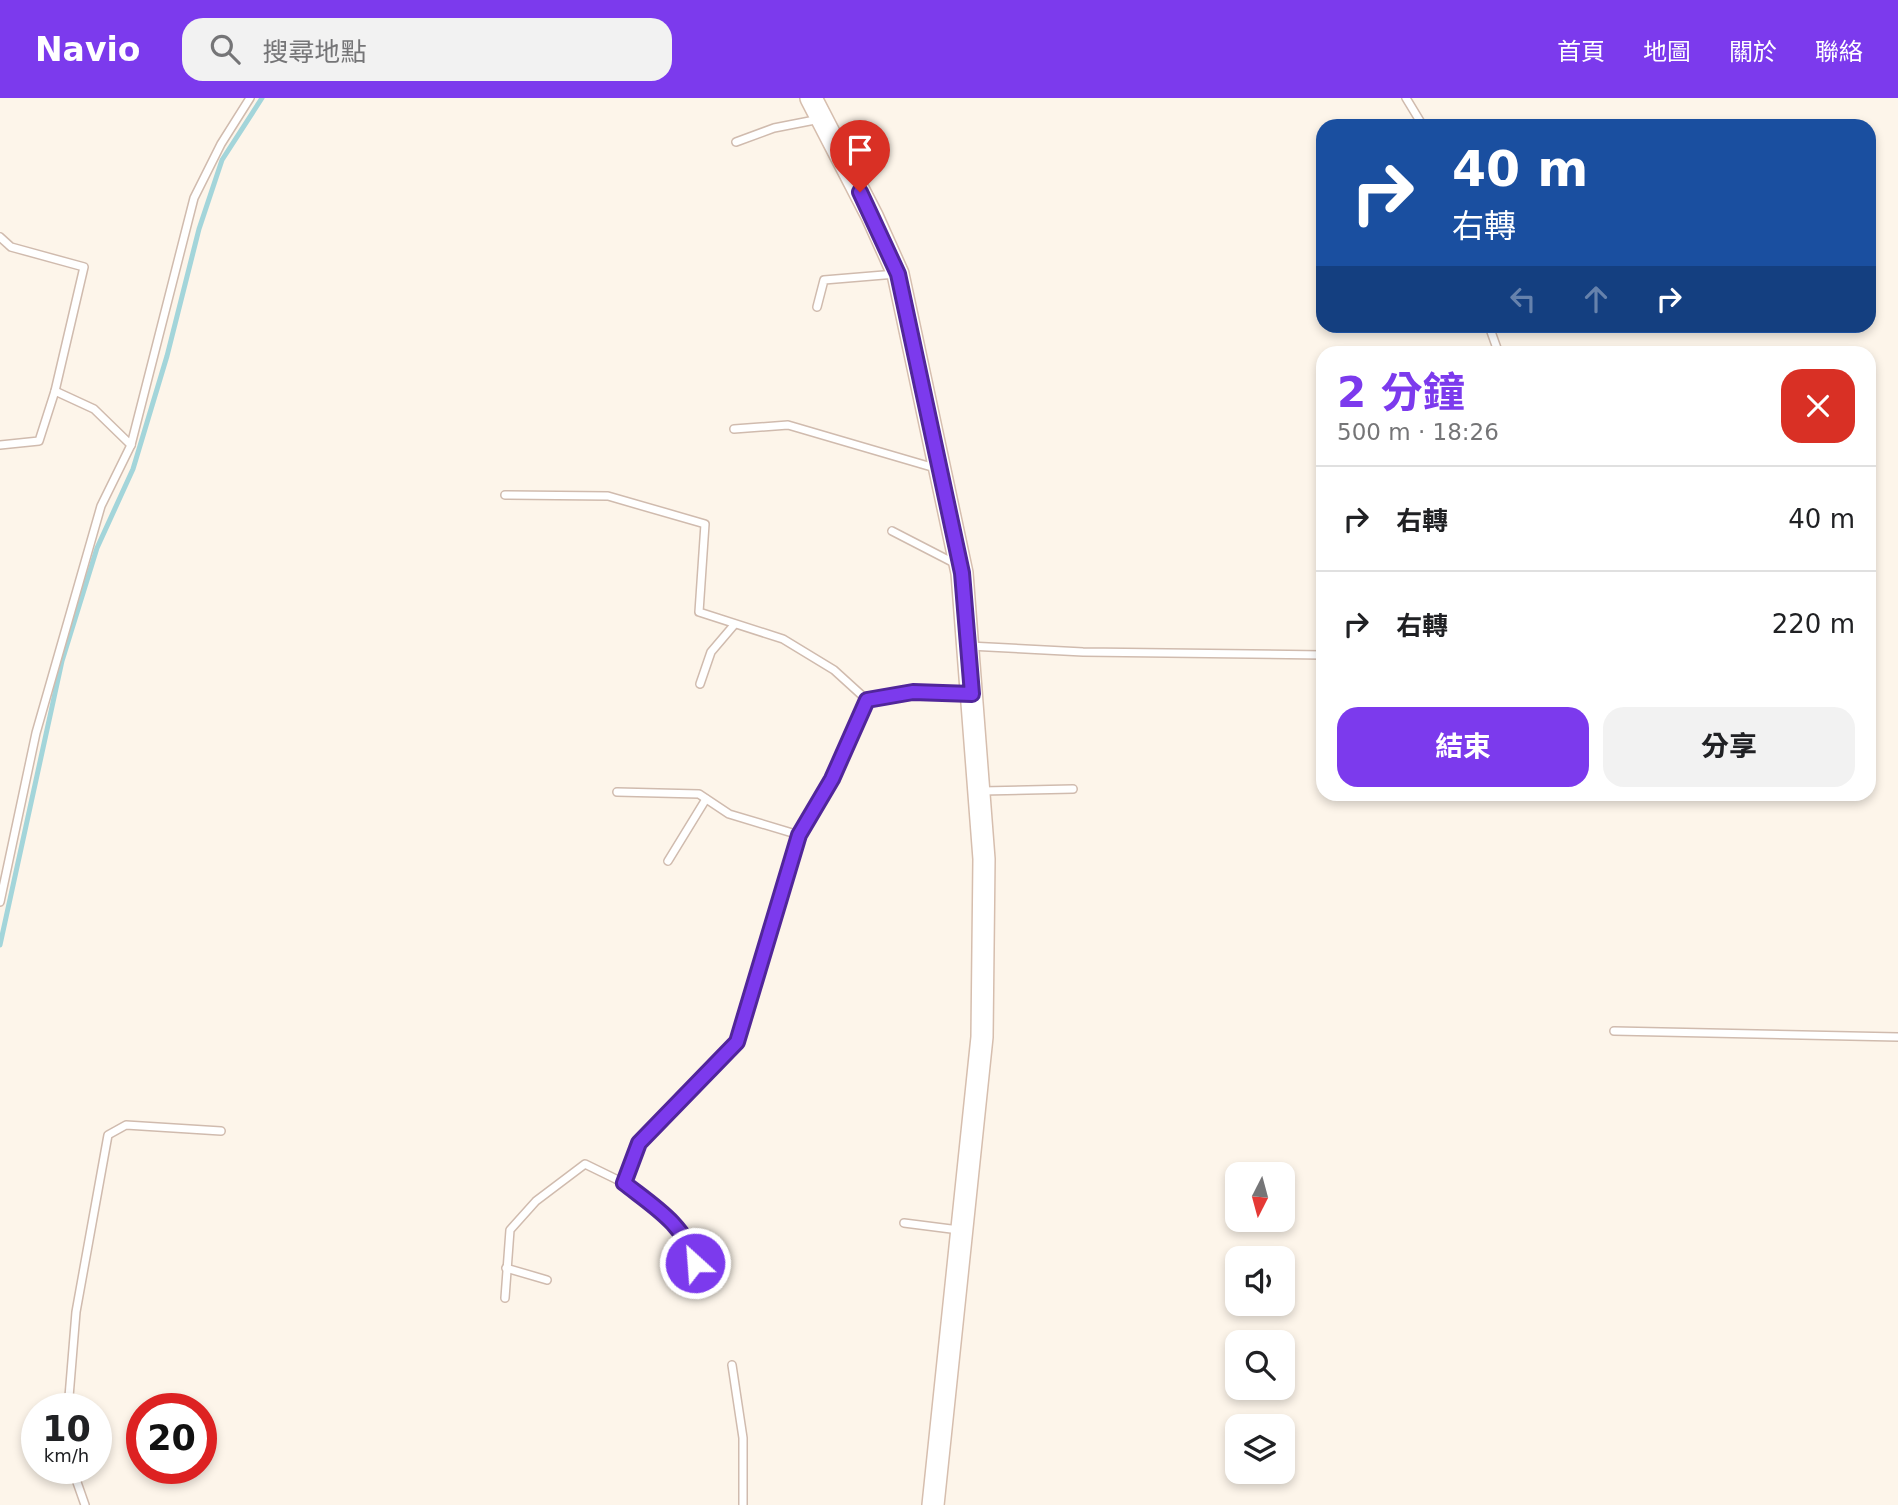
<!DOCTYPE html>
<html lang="zh-TW">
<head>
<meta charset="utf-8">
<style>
	:root { --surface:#fff; --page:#f2f2f2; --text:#202124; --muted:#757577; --line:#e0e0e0; --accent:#7c3aed }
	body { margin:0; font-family:"DejaVu Sans","Noto Sans TC",sans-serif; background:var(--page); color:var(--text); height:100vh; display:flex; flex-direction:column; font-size:26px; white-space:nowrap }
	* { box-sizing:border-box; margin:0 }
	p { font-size:23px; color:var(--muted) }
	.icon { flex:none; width:38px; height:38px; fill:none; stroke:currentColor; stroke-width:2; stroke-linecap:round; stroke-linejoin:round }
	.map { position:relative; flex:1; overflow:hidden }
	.side { position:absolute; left:1316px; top:248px; width:560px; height:455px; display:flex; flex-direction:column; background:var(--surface); border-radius:21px; box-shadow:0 4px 10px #0003 }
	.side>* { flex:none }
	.banner { position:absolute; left:1316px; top:21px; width:560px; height:214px; border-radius:21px; box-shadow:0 4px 10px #0003; background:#1a4fa0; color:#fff; overflow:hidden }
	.needle { width:46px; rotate:186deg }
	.controls { position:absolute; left:1225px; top:1064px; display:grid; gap:14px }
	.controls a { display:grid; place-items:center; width:70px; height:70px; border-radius:14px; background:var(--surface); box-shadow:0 4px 10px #0003; font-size:35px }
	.speed { position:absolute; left:21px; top:1295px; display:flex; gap:14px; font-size:35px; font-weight:700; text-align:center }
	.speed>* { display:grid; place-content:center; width:91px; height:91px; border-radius:50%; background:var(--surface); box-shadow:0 4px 10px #0003; line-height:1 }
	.speed small { font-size:18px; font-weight:400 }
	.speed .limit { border:10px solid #d22; background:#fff; color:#111 }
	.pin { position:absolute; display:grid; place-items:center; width:60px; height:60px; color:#fff; margin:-72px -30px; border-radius:50% 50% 50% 0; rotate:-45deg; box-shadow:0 0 7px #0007 }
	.pin .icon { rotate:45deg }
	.me { position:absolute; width:77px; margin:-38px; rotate:334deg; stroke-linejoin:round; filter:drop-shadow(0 0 5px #0008) }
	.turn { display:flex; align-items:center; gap:24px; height:147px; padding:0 21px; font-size:32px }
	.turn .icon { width:91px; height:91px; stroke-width:2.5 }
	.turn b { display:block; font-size:49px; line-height:60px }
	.lanes { display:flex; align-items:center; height:66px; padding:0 21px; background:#0003; justify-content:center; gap:35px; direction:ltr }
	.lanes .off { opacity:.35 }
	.round { display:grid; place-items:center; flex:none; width:74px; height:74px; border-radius:21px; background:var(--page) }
	.summary { display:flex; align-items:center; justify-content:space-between; height:119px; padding:0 21px }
	h1 { font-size:42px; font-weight:700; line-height:52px; color:var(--accent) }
	.button { display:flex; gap:14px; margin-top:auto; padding:14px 21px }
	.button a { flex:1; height:80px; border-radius:21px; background:var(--accent); color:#fff; font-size:28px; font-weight:700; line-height:80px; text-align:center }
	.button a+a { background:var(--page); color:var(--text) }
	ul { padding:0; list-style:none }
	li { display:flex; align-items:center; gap:21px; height:105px; padding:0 21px; border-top:2px solid var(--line) }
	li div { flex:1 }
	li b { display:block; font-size:26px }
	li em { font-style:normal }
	header { display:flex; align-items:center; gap:42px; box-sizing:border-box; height:98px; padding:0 35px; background:var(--accent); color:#fff }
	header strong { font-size:33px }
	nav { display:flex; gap:38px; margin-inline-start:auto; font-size:24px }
	.search { width:490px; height:63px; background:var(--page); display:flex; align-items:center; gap:18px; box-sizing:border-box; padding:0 24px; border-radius:21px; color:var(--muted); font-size:26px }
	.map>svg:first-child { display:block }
</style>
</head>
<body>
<header>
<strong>Navio</strong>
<div class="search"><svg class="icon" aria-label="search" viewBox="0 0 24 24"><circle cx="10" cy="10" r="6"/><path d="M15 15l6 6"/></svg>搜尋地點</div>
<nav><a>首頁</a><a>地圖</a><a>關於</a><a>聯絡</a></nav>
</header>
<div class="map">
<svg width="1898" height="1407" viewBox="0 0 1898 1407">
	<rect width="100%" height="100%" fill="#fdf5ea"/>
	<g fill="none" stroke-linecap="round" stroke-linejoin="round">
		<polyline stroke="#a3d5da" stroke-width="5" points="0,847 62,563 97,450 133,371 167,258 199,131 222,62 262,0"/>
		<defs>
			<g id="lane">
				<polyline points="1406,0 1423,28"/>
				<polyline points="736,44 774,30 820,21"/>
				<polyline points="0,139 11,149 84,169 55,293"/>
				<polyline points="817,209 824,182 896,176"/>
				<polyline points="1489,228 1499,256"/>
				<polyline points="734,331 788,327 935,370"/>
				<polyline points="0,347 39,343 55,293 94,311 131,347"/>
				<polyline points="505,397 608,398 705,426 699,514 783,541 834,572 867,602"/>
				<polyline points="892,433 956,466"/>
				<polyline points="969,548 1083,554 1323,557"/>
				<polyline points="700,586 711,554 734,527"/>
				<polyline points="982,693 1073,691"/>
				<polyline points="617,694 699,696 729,716 799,737"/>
				<polyline points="668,763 706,701"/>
				<polyline points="0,804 36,635 101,408 131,347 194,100 221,46 250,0"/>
				<polyline points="1614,933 1898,939"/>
				<path d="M624,1085C664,1117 686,1127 698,1180"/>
				<polyline points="904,1125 959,1132"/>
				<polyline points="506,1170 547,1182"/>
				<polyline points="505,1200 510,1132 536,1103 585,1066 624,1085 639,1045 737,944 799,737 832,681 867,602 913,594 967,596"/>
				<polyline points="732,1267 743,1340 743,1407"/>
				<polyline points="68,1311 76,1214 108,1037 126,1027 221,1033"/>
				<polyline points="72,1370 85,1407"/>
			</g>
			<polyline id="secondary" points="811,0 872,118 898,176 962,475 984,761 982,939 933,1407"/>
		</defs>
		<use href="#lane" stroke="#d0bbae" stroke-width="10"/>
		<use href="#secondary" stroke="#d6beae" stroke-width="24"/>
		<use href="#lane" stroke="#fff" stroke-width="7"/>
		<use href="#secondary" stroke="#fff" stroke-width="21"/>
	</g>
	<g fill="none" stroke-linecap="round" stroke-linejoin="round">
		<defs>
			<path id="route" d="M695,1165C687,1128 652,1107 624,1085L639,1045L737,944L799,737L832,681L867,602L913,594L972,596L962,475L898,176L860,94"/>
		</defs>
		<use href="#route" stroke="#51269a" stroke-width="18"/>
		<use href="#route" stroke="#7c3aed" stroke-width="12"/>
	</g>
</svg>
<div class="controls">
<a><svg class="needle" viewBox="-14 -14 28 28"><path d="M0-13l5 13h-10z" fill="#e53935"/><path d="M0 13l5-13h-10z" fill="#757577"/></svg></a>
<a><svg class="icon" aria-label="sound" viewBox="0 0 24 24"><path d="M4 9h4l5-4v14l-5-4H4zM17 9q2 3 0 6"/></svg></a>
<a><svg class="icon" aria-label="search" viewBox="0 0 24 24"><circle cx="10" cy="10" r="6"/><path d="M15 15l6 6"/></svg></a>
<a><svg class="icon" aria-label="layers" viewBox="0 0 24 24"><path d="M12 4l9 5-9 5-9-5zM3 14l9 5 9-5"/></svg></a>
</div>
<div class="speed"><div>10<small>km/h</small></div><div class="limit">20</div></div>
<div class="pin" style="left:860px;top:94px;background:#d93025"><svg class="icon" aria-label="arrive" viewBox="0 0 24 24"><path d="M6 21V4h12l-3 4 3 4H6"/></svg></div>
<svg class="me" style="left:695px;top:1165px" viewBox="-20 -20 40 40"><circle r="17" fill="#7c3aed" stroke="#fff" stroke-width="3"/><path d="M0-11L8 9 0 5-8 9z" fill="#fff"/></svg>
<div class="banner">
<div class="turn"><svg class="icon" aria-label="right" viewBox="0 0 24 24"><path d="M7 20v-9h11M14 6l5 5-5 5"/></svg><div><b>40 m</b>右轉</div></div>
<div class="lanes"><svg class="icon off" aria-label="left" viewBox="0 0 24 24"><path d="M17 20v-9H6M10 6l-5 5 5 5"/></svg><svg class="icon off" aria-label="ahead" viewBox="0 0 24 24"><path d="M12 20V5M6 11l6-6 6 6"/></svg><svg class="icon" aria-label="right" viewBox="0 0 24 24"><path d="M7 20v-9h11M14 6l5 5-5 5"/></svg></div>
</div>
<section class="side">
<div class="summary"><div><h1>2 分鐘</h1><p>500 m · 18:26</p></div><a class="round" style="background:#d93025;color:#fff"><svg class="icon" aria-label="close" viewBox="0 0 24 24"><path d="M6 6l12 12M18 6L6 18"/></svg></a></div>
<ul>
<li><svg class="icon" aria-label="right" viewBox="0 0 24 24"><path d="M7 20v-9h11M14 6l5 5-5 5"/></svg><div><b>右轉</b></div><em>40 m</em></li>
<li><svg class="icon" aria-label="right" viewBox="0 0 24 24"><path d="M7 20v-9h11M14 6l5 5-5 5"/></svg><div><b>右轉</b></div><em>220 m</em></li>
</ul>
<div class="button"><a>結束</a><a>分享</a></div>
</section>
</div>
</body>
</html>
